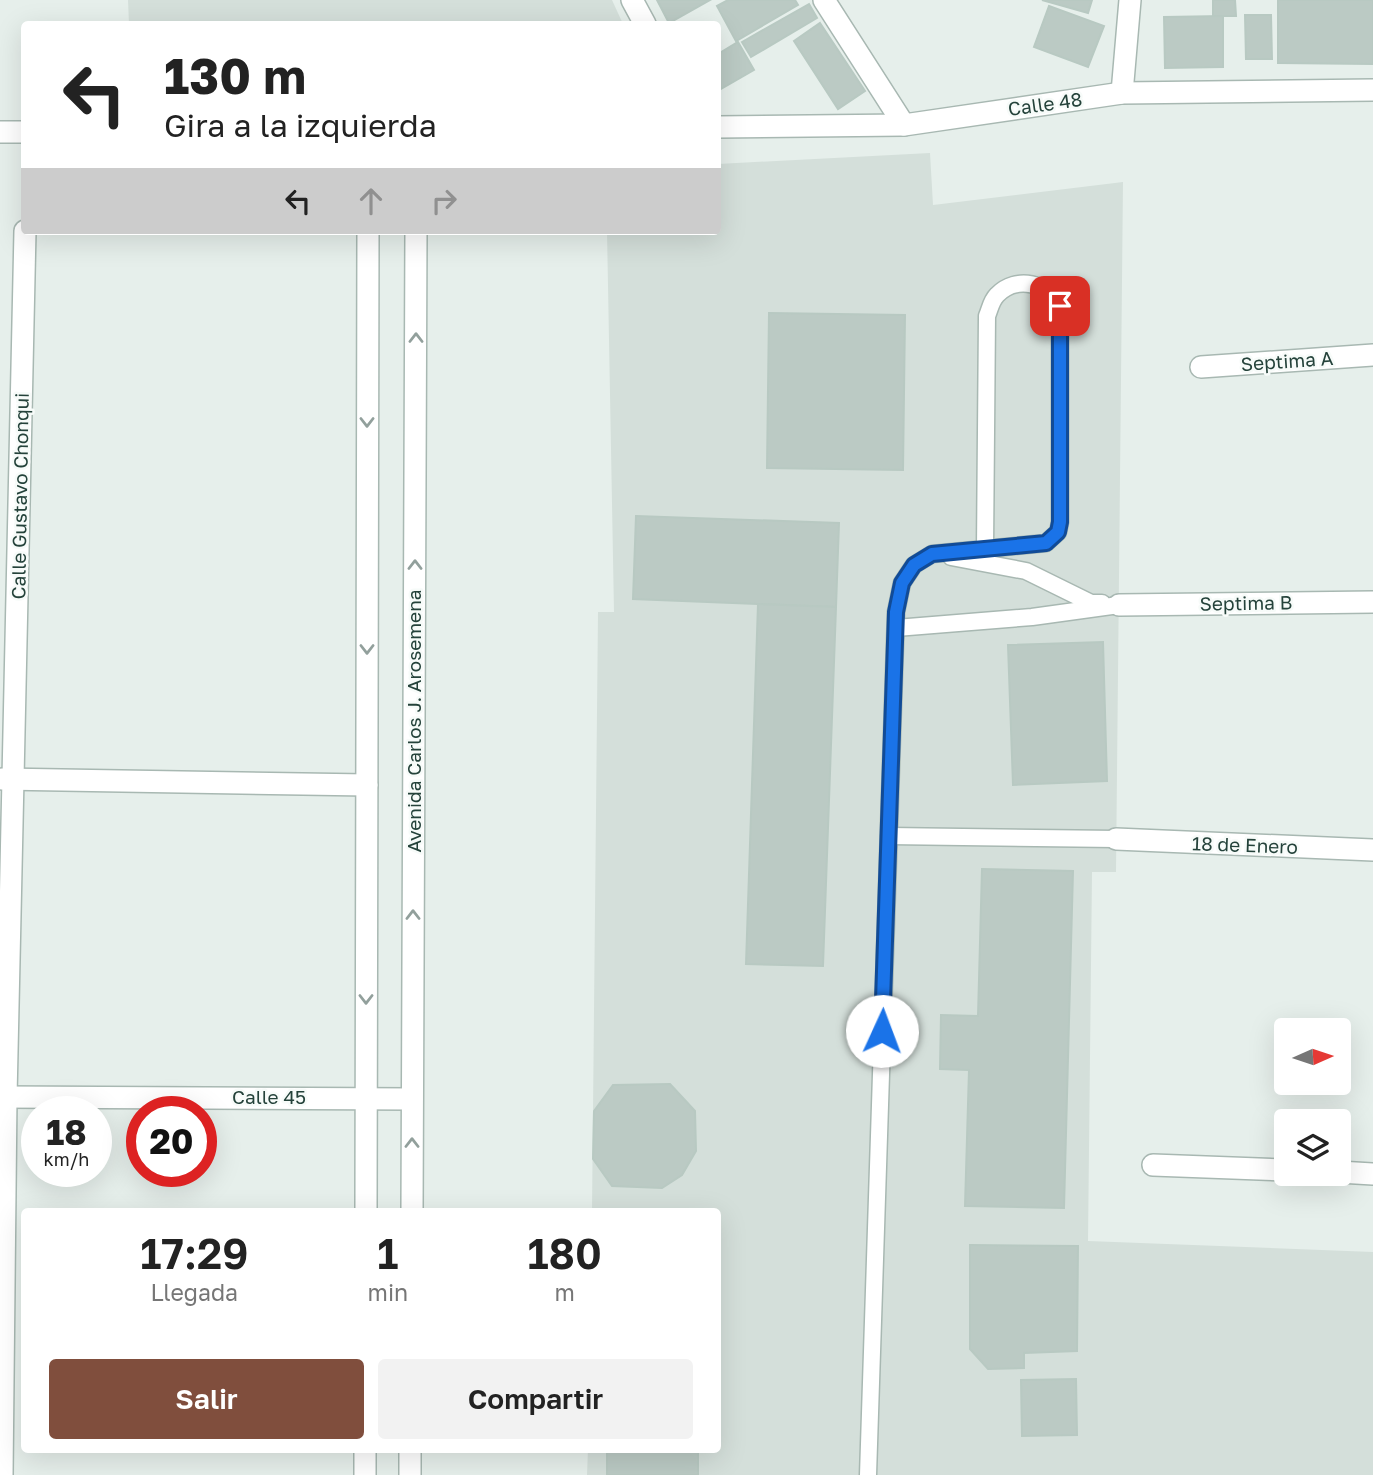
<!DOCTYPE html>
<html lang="es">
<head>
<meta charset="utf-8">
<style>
	:root { --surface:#fff; --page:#f2f2f2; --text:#222; --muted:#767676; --accent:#804e3d }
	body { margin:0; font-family:"Golos Text",sans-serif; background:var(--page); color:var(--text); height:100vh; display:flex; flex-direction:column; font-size:26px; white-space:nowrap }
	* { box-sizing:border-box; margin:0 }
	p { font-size:23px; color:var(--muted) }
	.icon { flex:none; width:38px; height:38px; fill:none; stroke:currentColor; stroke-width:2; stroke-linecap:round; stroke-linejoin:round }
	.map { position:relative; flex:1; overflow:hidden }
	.details { position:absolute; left:21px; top:1208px; width:700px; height:245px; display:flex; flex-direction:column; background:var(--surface); border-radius:7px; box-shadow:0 7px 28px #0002 }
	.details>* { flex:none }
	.hud { position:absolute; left:21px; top:21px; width:700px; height:214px; border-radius:7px; box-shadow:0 7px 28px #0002; background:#fff; color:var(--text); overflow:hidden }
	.needle { width:46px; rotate:87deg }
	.tools { position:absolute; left:1274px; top:1018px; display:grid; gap:14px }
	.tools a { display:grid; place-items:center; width:77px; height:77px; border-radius:7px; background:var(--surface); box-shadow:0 7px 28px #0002; font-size:35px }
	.speed { position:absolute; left:21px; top:1096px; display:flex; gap:14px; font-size:35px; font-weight:700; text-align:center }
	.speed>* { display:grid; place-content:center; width:91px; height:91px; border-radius:50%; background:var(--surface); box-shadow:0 7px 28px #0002; line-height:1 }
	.speed small { font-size:18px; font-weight:400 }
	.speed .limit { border:10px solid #d22; background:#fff; color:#111 }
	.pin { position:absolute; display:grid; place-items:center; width:60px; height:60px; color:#fff; margin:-30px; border-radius:14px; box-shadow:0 4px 10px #0006 }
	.me { position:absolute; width:77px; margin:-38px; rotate:2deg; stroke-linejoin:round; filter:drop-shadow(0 0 5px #0008) }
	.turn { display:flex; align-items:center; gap:24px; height:147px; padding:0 28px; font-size:32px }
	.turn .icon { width:91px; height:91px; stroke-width:2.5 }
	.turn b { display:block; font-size:49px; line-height:60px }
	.lanes { display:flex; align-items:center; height:66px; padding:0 28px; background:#0003; justify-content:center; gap:35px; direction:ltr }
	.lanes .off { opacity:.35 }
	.eta { display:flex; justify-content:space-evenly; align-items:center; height:119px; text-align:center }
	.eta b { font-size:42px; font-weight:600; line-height:49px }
	.cta { display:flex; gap:14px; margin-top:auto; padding:14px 28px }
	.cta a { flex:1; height:80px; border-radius:7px; background:var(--accent); color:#fff; font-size:28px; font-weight:600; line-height:80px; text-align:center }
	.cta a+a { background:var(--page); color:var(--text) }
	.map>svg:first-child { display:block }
</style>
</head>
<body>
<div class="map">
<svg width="1373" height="1475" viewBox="0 0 1373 1475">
	<rect width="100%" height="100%" fill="#e6efeb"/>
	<g fill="#d4dfda">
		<polygon points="128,0 612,0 623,24 129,24"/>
		<polygon points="930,153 933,205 1123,182 1116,872 1092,872 1088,1241 1373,1252 1373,1475 587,1475 588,1449 718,1449 718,1211 592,1211 598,612 614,612 607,231 718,231 718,164"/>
	</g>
	<g fill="#bbcac4" stroke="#b8c9c2" stroke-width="2">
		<polygon points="657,0 710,0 669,23"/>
		<polygon points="728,0 795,0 798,5 736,41 717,6"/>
		<polygon points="1042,0 1092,0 1088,13"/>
		<polygon points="1213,0 1235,0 1236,16 1213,16"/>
		<polygon points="1278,0 1373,0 1373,64 1278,63"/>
		<polygon points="809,4 817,18 751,57 742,42"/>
		<polygon points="1049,6 1104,26 1088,67 1034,47"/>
		<polygon points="1245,15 1271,15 1272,59 1246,59"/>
		<polygon points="1223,16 1223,67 1165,68 1164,17"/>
		<polygon points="820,23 865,91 838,109 794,41"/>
		<polygon points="738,42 754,70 719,90 718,54"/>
		<polygon points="769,313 905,315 903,470 767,468"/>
		<polygon points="636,516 839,523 836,607 633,599"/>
		<polygon points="758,604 836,607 823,966 746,964"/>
		<polygon points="1103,642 1107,781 1013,785 1008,645"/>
		<polygon points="982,869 1073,871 1064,1208 965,1206 969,1070 940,1069 941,1015 978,1016"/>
		<polygon points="670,1084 695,1111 696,1151 682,1175 662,1188 612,1186 593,1159 594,1111 613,1085"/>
		<polygon points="970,1245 1078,1246 1077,1351 1024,1353 1024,1368 988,1369 970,1349"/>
		<polygon points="1076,1379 1077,1435 1022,1436 1021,1380"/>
		<rect x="607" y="1449" width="91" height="26"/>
	</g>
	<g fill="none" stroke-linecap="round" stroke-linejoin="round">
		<defs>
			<g id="service">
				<polyline points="951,557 1026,571 1091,603 1102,603"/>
				<polyline points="896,628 1032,617 1119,605"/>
				<polyline points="889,836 1116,839"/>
				<path d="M868,1475L896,612L902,583L914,565L932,554L1046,543L1058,532L1060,522V306C1049,283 1016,275 997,295C991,301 990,309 987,316L985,548"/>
			</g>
			<g id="minor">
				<polyline points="632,0 645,24"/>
				<polyline points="824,0 904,125"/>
				<polyline points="1122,93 1130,0"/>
				<polyline points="718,127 904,125 1122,93 1373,90"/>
				<polyline points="0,132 24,132"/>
				<polyline points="1201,367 1373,355"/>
				<polyline points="1119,605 1373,602"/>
				<polyline points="2,779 367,785"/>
				<polyline points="1116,839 1373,850"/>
				<polyline points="0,1097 412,1099"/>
				<polyline points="1153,1165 1286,1170"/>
				<polyline points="1339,1172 1373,1174"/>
				<polyline points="366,1211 368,231"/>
				<polyline points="412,1211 416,231"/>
				<polyline points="2,1475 6,1097 25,231"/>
				<polyline points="365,1475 365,1449"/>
				<polyline points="410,1475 410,1449"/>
			</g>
		</defs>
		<use href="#service" stroke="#a8b8b2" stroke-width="19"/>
		<use href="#minor" stroke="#a8b8b2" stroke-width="24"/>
		<use href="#service" stroke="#fff" stroke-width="16"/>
		<use href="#minor" stroke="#fff" stroke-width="21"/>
	</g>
	<defs><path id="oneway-chevron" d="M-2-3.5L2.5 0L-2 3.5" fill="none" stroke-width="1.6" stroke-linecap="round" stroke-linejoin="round" transform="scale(1.75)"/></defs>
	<g stroke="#92a09c">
		<use href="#oneway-chevron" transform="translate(416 338) rotate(-90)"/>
		<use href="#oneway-chevron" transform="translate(367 422) rotate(90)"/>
		<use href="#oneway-chevron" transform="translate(415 565) rotate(-90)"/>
		<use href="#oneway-chevron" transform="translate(367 649) rotate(90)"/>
		<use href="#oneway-chevron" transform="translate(413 915) rotate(-90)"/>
		<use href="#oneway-chevron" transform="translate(366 999) rotate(90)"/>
		<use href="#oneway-chevron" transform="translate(412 1143) rotate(-90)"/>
	</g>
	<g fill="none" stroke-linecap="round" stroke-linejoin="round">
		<defs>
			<polyline id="route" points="882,1031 896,612 902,583 914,565 932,554 1046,543 1058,532 1060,522 1060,306"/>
		</defs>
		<use href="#route" stroke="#114b97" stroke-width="18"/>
		<use href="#route" stroke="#1a73e8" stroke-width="12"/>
	</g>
	<g text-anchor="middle" stroke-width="5" stroke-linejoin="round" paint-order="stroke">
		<g font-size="19" fill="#24423a" stroke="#f7fbf9">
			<text transform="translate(1045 104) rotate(-8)" y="7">Calle 48</text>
			<text transform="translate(1287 361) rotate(-4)" y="7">Septima A</text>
			<text transform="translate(20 496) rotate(-89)" y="7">Calle Gustavo Chonqui</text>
			<text transform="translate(1246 603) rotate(-1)" y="7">Septima B</text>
			<text transform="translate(414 721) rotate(-90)" y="7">Avenida Carlos J. Arosemena</text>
			<text transform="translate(1245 845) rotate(2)" y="7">18 de Enero</text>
			<text x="269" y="1104">Calle 45</text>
		</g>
	</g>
</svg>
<div class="tools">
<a><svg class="needle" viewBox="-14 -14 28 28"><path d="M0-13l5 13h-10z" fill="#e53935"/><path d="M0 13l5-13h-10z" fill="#767676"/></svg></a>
<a><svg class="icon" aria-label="layers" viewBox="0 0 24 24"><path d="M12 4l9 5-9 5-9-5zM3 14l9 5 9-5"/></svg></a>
</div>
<div class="speed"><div>18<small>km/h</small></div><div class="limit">20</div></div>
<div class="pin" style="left:1060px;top:306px;background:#d93025"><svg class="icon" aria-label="arrive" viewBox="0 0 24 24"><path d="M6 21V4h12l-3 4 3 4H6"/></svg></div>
<svg class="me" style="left:882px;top:1031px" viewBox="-20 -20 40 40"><circle r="19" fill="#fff"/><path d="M0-13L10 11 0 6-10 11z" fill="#1a73e8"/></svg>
<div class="hud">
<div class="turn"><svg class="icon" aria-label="left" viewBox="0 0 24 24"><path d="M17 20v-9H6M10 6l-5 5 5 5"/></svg><div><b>130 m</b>Gira a la izquierda</div></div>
<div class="lanes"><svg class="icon" aria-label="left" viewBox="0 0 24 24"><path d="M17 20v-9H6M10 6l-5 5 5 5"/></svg><svg class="icon off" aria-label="ahead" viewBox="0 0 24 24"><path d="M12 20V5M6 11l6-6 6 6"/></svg><svg class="icon off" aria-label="right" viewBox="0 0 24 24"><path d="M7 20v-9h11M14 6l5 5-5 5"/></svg></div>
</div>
<section class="details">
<div class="eta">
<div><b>17:29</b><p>Llegada</p></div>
<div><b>1</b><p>min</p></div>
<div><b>180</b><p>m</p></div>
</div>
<div class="cta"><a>Salir</a><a>Compartir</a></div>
</section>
</div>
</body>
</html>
